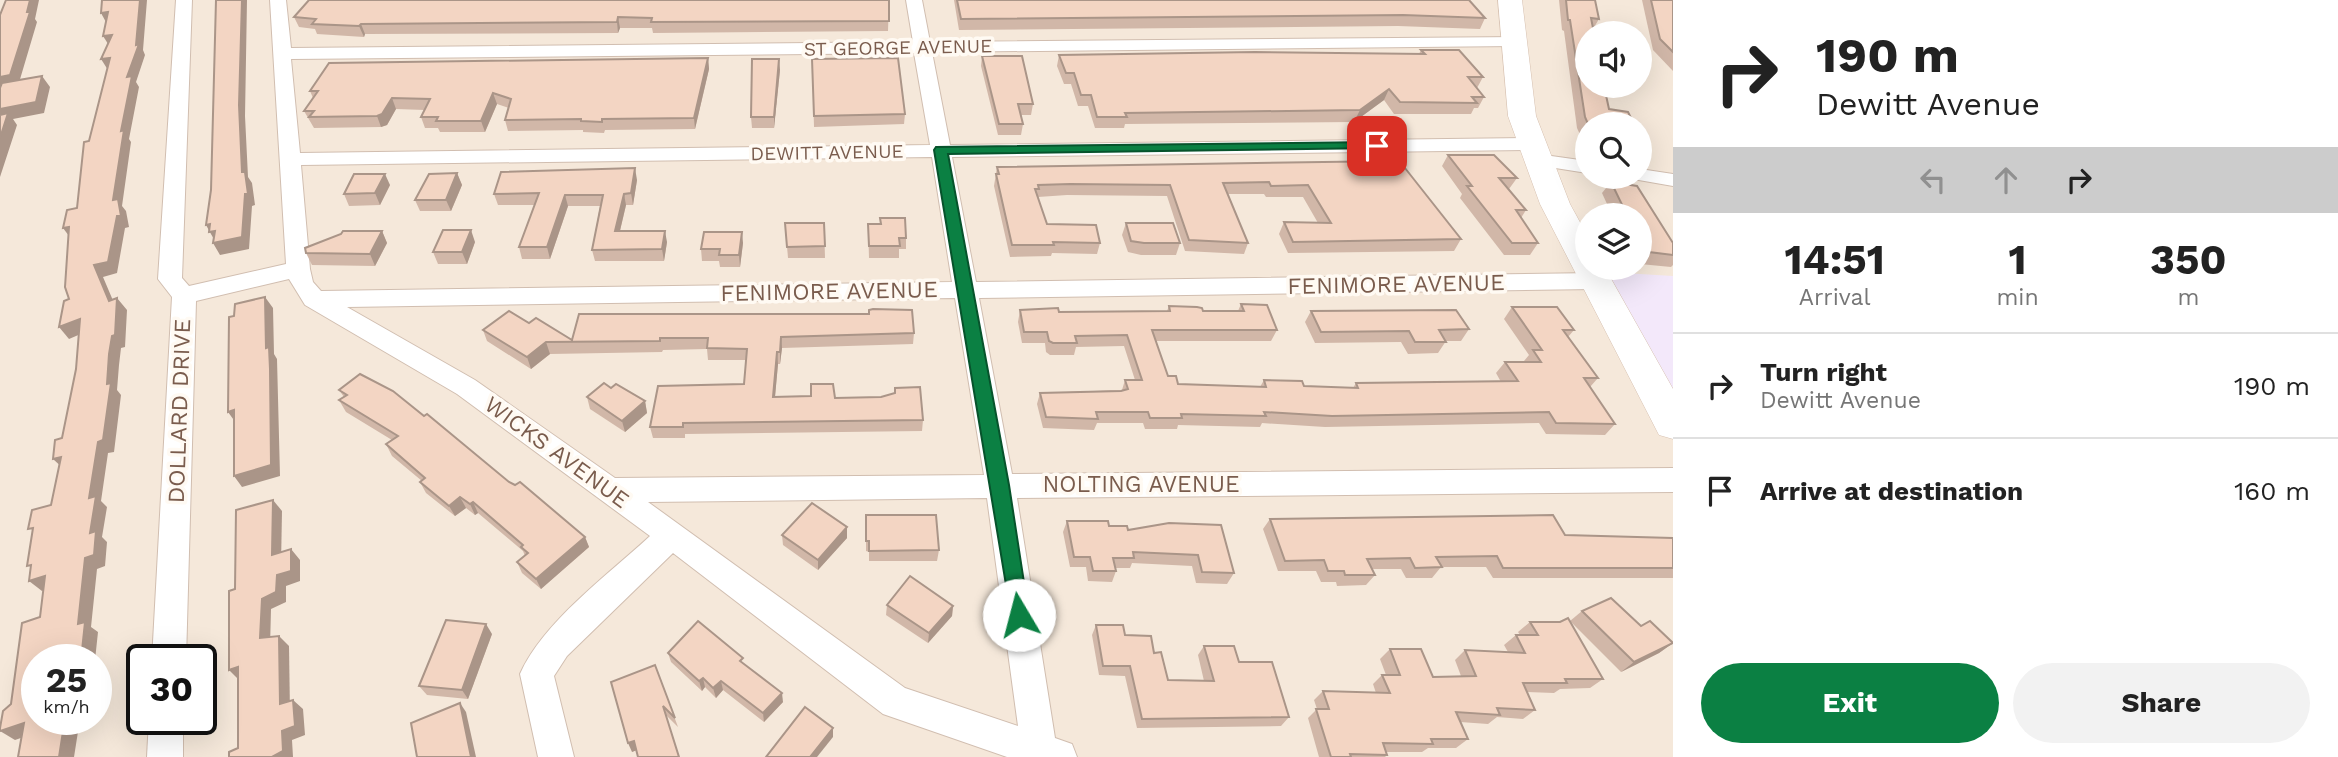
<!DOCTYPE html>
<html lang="en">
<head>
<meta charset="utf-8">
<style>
	:root { --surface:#fff; --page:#f2f2f2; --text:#222; --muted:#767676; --line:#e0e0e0; --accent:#0b8043 }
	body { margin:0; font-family:"Work Sans",sans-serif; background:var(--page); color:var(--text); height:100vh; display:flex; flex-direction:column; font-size:26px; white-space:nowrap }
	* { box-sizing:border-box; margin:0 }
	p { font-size:23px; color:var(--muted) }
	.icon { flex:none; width:38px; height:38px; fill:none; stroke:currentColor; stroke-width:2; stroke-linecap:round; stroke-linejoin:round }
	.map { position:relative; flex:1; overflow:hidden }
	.details { display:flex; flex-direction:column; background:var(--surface); width:665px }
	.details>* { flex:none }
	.hud { background:#fff; color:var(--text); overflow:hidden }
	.fabs { position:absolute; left:1575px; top:21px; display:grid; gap:14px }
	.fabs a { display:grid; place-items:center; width:77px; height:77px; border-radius:50%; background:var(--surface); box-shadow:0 7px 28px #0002; font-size:35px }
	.speed { position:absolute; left:21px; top:644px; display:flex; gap:14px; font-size:35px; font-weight:700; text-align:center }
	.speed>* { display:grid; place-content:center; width:91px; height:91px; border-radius:50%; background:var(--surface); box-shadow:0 7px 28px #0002; line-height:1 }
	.speed small { font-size:18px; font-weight:400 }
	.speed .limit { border:4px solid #111; border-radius:10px; background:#fff; color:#111 }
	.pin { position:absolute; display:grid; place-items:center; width:60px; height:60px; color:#fff; margin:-30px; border-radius:14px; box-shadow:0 4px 10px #0006 }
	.me { position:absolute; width:77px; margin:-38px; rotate:352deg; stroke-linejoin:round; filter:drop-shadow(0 0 5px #0008) }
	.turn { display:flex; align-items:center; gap:24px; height:147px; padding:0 28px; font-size:32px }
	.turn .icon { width:91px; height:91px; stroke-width:2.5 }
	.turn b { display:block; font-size:49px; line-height:60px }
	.lanes { display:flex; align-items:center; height:66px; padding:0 28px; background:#0003; justify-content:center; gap:35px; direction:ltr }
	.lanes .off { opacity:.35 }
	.eta { display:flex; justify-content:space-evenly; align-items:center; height:119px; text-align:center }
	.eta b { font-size:42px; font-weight:700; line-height:49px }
	.cta { display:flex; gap:14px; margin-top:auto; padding:14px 28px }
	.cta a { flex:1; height:80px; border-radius:42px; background:var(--accent); color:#fff; font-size:28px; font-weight:700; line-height:80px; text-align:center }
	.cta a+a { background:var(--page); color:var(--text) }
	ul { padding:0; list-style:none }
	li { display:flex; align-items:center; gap:21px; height:105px; padding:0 28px; border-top:2px solid var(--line) }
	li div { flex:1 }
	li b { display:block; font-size:26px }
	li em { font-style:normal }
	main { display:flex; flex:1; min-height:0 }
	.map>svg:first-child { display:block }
</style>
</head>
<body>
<main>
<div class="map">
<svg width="1673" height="757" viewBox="0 0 1673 757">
	<rect width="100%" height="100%" fill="#fdf6ec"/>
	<path fill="#f5e8da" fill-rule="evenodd" d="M0,0H1673V757H0ZM1587,33H1640V86H1587ZM1587,124H1640V177H1587ZM1587,215H1640V268H1587ZM37,660H96V719H37ZM142,660H201V719H142Z"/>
	<polygon fill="#f3e8fa" points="1607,272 1673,276 1673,396"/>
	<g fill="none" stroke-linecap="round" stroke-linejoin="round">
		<defs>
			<g id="street">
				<path d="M176,0H192L182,278L189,286L286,264L270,0H286L291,48L913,42L906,0H922L930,42L1521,37L1524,41L1515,46L932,52L950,145L1532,138L1539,140L1542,144L1539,148L1532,150L952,157L976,282L1596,273L1604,275L1608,281L1604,287L1596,289L979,298L1012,474L1673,468V492L1017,498L1055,738L1072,744L1077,757H1007L883,714L673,553L567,656L554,676L574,757H538L520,674C543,622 608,575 650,536L457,394L305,305L289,279L196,301L186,660H152L172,297L158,279ZM914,53L930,145L300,153L291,59ZM932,157L952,282L321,291L313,282L310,269L301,165ZM955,298L984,475L615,478L475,380L347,307ZM987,498L1018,726L905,688L648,502Z"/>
				<polygon points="1537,154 1587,161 1587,173 1530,164 1527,160 1530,156"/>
				<polygon points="1640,169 1673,174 1673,186 1633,179 1631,177 1640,177"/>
				<polygon points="149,719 183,719 183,757 147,757"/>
			</g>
			<polygon id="secondary" points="1498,0 1522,0 1536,116 1570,204 1587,235 1587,268 1605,268 1673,389 1673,439 1659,435 1540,204 1508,116"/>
		</defs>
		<use href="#street" stroke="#d1beb0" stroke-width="2"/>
		<use href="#secondary" stroke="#d6c0b0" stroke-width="1"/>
		<use href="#street" fill="#fff" fill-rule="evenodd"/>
		<use href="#secondary" fill="#fff" fill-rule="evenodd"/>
	</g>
	<g fill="#d1b7a8">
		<polygon points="889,0 888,31 653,33 652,28 620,28 618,33 365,34 364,37 317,34 315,29 299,27 294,17"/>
		<polygon points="954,0 1469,0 1485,18 1480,29 1398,26 959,30"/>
		<polygon points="1559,0 1595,0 1599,19 1593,29 1609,109 1634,124 1587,124 1587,142 1583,141 1577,128 1564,31 1562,30"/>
		<polygon points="1642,0 1673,0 1673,71 1653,50"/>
		<polygon points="1421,50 1483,77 1477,88 1484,97 1478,108 1474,108 1471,114 1394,114 1384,100 1354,122 1125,124 1124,128 1095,128 1088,106 1078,106 1071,84 1064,84 1057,66 1059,55 1419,54"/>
		<polygon points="982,56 1033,104 1031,115 1021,115 1023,124 1021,135 998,135 981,66"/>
		<polygon points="708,58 709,69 695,129 605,130 604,133 583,132 583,130 508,131 505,120 509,108 497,104 485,132 440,132 438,128 425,128 421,117 425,110 396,109 387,125 381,127 314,128 304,111 313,98 310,91"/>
		<polygon points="812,59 905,114 904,124 814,127"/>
		<polygon points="780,70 774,128 752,128 751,117"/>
		<polygon points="1448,155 1517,178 1509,189 1526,210 1521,218 1538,243 1530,255 1504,255 1460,198 1462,194 1442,166"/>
		<polygon points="1394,161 1461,239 1454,251 1288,253 1279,234 1284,222 1318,223 1303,197 1266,197 1264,194 1228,194 1248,243 1244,254 1185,251 1167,196 1067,195 1038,197 1047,224 1100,243 1097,254 1052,253 1051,256 1010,257 994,186 997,167"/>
		<polygon points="457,173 462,185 451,211 420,211 415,200"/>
		<polygon points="637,180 633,205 626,205 620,231 667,242 664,261 595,261 592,250 600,206 568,206 550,259 522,259 519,247 535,205 498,205 494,194"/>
		<polygon points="1611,182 1673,243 1673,265 1671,267 1640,264 1640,215 1612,215 1602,193"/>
		<polygon points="390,185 380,205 349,206 344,194"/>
		<polygon points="880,218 906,238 906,249 899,249 899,258 869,258 868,224 880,224"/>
		<polygon points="785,223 824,223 825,258 788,258"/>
		<polygon points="1126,223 1180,243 1176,255 1141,255 1128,252 1122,235"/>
		<polygon points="382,231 387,243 375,266 312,265 306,253"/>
		<polygon points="475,242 467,264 438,264 433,252"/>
		<polygon points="743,243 740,267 720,267 719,261 702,261 701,249"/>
		<polygon points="1241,304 1277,330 1271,341 1156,341 1168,376 1178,384 1260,387 1264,380 1304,386 1353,388 1356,383 1501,382 1496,373 1505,362 1525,362 1524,361 1529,355 1504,319 1512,307 1574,330 1568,337 1598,378 1590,387 1615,424 1605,435 1546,434 1539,423 1325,427 1262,423 1260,427 1178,425 1177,429 1145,429 1143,423 1097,423 1094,430 1043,428 1037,404 1040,393 1122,390 1125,380 1135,380 1124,346 1076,347 1074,355 1050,355 1046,352 1045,343 1022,343 1018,322 1020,310 1059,312 1167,311 1169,306 1203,311 1238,311"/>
		<polygon points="1311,311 1469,329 1461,341 1446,341 1438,353 1408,354 1401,342 1315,343 1305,322"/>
		<polygon points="529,323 572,340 914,333 913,344 782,348 780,364 778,364 775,396 835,398 881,397 894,393 895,388 923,420 922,431 685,434 685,438 653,438 650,427 744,384 746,360 708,360 707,349 663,350 662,352 550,354 531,369 487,341 483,330"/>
		<polygon points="611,388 645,401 647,413 625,432 590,409 587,397"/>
		<polygon points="339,390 509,482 585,537 589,547 541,589 522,573 517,562 525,556 523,551 478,513 475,515 466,508 455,516 426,493 420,482 422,481 392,456 386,444 392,440 346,412 339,400 344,397"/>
		<polygon points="866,515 939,550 937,561 869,561 869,552 866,551"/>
		<polygon points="1270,519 1565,535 1673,538 1673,578 1493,578 1486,567 1441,567 1432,578 1406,578 1401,569 1372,569 1375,575 1366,585 1337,586 1336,582 1321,582 1316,571 1278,571 1263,529"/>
		<polygon points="1067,521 1109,526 1128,530 1169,523 1234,573 1227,584 1196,583 1192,566 1132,563 1130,568 1116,568 1116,571 1112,582 1088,581 1086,567 1070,567 1063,532"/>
		<polygon points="782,535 847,538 818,570 783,545"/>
		<polygon points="887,605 953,606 952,616 928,643 886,615"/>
		<polygon points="1582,611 1641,626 1673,643 1659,653 1621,672 1570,621"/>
		<polygon points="1530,622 1603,679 1590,688 1560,689 1554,693 1527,692 1535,710 1523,719 1497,717 1488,724 1460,722 1468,739 1456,748 1428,748 1422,752 1386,752 1387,755 1385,757 1319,757 1308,718 1317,709 1314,700 1323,691 1376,693 1373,684 1382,675 1386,675 1380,659 1390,649 1433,677 1461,676 1455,660 1465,650 1508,652 1504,645 1516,635 1520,635 1518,632"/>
		<polygon points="1096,625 1125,635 1154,653 1168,680 1204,681 1198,655 1204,646 1239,662 1289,717 1281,726 1137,728 1125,676 1099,675 1092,635"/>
		<polygon points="492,634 468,699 427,695 419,686"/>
		<polygon points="668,653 744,664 783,702 764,722 723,690 716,698 705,687 702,691 671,662"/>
		<polygon points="655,665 678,727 666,715 636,750 632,752"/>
	</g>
	<g fill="#aa9588">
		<polygon points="30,0 39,0 35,19 37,22 18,86 0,89 0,77 27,12"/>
		<polygon points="140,0 147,0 143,50 145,55 136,82 139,87 129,139 131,142 122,206 126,211 129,227 125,228 117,273 103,277 117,310 117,298 127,310 125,347 121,348 119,365 117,390 121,395 114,452 108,453 101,501 107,507 102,537 107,542 105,566 97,569 91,627 98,632 95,660 81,660 78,624 85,558 90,533 89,498 107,384 109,301 94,265 113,200 127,77 136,45"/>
		<polygon points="242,0 247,0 245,116 248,177 252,183 255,205 252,206 249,249 220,255 213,243 216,243 206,225 242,172 239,105"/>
		<polygon points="108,12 107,24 101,13"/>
		<polygon points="618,17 620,28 618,33 617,22"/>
		<polygon points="361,24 365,34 364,37 359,26"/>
		<polygon points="112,35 110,47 103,36"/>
		<polygon points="110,58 108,70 101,59"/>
		<polygon points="708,58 709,69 695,129 694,118"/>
		<polygon points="779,59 780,70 774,128 774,117"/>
		<polygon points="42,76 50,87 44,113 13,119 17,125 0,177 0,109"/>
		<polygon points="1389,89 1384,100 1354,122 1360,110"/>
		<polygon points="493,93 497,104 485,132 481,121"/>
		<polygon points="392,98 396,109 387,125 381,127 377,116"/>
		<polygon points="635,168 637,180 633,205 631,193"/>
		<polygon points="457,173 462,185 451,211 446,200"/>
		<polygon points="385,174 390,185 380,205 375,193"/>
		<polygon points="624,194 626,205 617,243 615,231"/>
		<polygon points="565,195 568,206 550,259 547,247"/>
		<polygon points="69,227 72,240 63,228"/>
		<polygon points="471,230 475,242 467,264 462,252"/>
		<polygon points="382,231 387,243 375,266 370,254"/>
		<polygon points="665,231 667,242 664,261 662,249"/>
		<polygon points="742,232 743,243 740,267 739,255"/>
		<polygon points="265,297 273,308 274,354 277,359 280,476 242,487 234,476 266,348"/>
		<polygon points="80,319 90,330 69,339 59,327"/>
		<polygon points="781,337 782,348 780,364 780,352"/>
		<polygon points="546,342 550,354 531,369 527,357"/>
		<polygon points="777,352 778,364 774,408 773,397"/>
		<polygon points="645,401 647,413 625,432 622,421"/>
		<polygon points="234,410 236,423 228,412"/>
		<polygon points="61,457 65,470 53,459"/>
		<polygon points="460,497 466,508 455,516 449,506"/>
		<polygon points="273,500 282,511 281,565 272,555"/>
		<polygon points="473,502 478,513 475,515 470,504"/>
		<polygon points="847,527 847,538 818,570 818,560"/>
		<polygon points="585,537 589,547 541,589 536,579"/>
		<polygon points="291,549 300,560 300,581 286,586 286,602 271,609 270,648 260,638 262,599 277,575"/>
		<polygon points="45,576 58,586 42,591 29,581"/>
		<polygon points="953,606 952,616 928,643 929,633"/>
		<polygon points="486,624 492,634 468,699 462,690"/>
		<polygon points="279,636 289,646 290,714 280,704"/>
		<polygon points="1673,643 1659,653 1621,672 1634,662"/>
		<polygon points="238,667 239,680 229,670"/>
		<polygon points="703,678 705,687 702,691 699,681"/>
		<polygon points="721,681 723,690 716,698 713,688"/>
		<polygon points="782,693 783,702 764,722 763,713"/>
		<polygon points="293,700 303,709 305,735 292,740 293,757 272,757"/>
		<polygon points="460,703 466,712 476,757 471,757"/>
		<polygon points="65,719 80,719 74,757 59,757"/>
		<polygon points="24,723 38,732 15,740 0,731"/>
		<polygon points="833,728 833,737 817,757 810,757"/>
		<polygon points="634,741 637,750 632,752 628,743"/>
	</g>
	<g fill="#f3d5c3" stroke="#aa9588" stroke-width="2">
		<polygon points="6,0 30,0 27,12 30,12 10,75 0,77 0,15"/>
		<polygon points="102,0 140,0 136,45 139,44 127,77 132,76 121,131 124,130 113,200 118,199 121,216 117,216 108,262 94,265 109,301 117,298 115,335 112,336 109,354 107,384 111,383 103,440 98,442 89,498 96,496 90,533 96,531 94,555 85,558 78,624 85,622 81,660 37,660 37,719 65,719 59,757 18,757 24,723 0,731 0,728 3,711 11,704 22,623 40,617 45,576 29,581 31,565 27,566 33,528 28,529 32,510 51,505 61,457 53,459 55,440 62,438 76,369 80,319 59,327 64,301 69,299 65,287 69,227 63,228 67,210 77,208 84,142 89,141 110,58 101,59 112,35 103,36 108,12 101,13"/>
		<polygon points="216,0 242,0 239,105 242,172 245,172 248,194 245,194 242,237 213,243 215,231 209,232 210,224 206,225 211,190"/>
		<polygon points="309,0 889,0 889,21 651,22 652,18 618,17 617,22 361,24 359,26 312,24 316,19 294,17"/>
		<polygon points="957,0 1469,0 1485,18 1403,15 961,19"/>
		<polygon points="1566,0 1595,0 1599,19 1591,18 1594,33 1587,33 1587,86 1604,86 1609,109 1628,112 1634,124 1588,124 1585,117 1570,20 1568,20"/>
		<polygon points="1651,0 1673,0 1673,52 1660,39"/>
		<polygon points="1421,50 1459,50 1483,77 1468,77 1484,97 1472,97 1477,103 1400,102 1389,89 1360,110 1125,113 1127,117 1097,117 1091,95 1081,95 1074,73 1066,73 1059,55 1255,52 1425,54"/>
		<polygon points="982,56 1022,56 1033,104 1018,104 1023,124 999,124"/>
		<polygon points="708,58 694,118 602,119 602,122 581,121 581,119 505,120 511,99 493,93 481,121 436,121 438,117 421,117 430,99 392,98 382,114 377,116 309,117 314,111 304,111 318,91 310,91 329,63"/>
		<polygon points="898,58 905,114 814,116 812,59"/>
		<polygon points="752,59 779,59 774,117 751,117"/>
		<polygon points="42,76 36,102 0,109 0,88 2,83"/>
		<polygon points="8,113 0,138 0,115"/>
		<polygon points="1448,155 1494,155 1517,178 1499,178 1526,210 1516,210 1538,243 1512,243 1467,186 1472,186"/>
		<polygon points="1394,161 1401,163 1461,239 1293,242 1284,222 1331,223 1308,185 1271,186 1269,182 1223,183 1248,243 1189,240 1170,185 1070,184 1038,185 1039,189 1035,189 1047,224 1096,225 1100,243 1053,242 1054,245 1012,245 996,174 999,174 997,167"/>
		<polygon points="635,168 631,193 624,194 615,231 665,231 662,249 592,250 603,195 565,195 547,247 519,247 539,193 494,194 501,172"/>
		<polygon points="457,173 446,200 415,200 429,174"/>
		<polygon points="354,174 385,174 375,193 344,194"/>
		<polygon points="1611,182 1637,186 1673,243 1673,255 1649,252 1640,237 1640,215 1627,215"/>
		<polygon points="880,218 905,218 906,238 899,238 900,246 869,246 868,224 881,224"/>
		<polygon points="785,223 824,223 825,246 787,247"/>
		<polygon points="1126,223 1173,223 1180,243 1144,243 1131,241"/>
		<polygon points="443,230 471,230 462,252 433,252"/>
		<polygon points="343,231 382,231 370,254 306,253 305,248 341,234"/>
		<polygon points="704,232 742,232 739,255 719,255 720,249 701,249"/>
		<polygon points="265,297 266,348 269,347 270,369 271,465 234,476 234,410 228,412 229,317 234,316 235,304"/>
		<polygon points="1241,304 1267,305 1277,330 1152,330 1168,376 1176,376 1178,384 1266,387 1264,380 1302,381 1304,386 1358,388 1356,383 1518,381 1505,362 1541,362 1533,350 1542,350 1512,307 1557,307 1574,330 1563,330 1598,378 1584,378 1615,424 1556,423 1549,412 1332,416 1264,412 1266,416 1181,414 1182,418 1150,418 1148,412 1096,412 1098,419 1046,417 1040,393 1121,391 1128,389 1125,380 1142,380 1127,335 1075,336 1077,343 1053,343 1049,341 1047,332 1024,332 1020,310 1058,308 1059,312 1170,311 1169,306 1197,307 1202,308 1203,311 1244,311"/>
		<polygon points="873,309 912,310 914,333 781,337 780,352 777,352 773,397 811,396 811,384 833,384 835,398 881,397 895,393 895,388 920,387 923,420 683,423 683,427 650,427 658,386 744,384 747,349 707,348 708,338 660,338 660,341 546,342 527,357 483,330 509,311 529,323 536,318 572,340 579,314 869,314 869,310"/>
		<polygon points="1456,310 1469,329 1439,330 1446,342 1415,342 1409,331 1321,332 1311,311"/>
		<polygon points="360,374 393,391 424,416 427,414 509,482 515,485 520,482 585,537 536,579 517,562 528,553 521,547 523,545 473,502 470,504 460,497 449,506 420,482 425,478 386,444 398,436 339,400 347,395 339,390"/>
		<polygon points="604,383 611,388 616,384 645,401 622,421 587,397"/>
		<polygon points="273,500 272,555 291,549 291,571 277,575 276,592 262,599 260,638 279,636 280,704 293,700 295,726 282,731 283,751 272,757 229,757 229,752 238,748 238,667 229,670 229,591 235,589 236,510"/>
		<polygon points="812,503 847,527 818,560 782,535"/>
		<polygon points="866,515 936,515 939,550 869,551 869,541 866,541"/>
		<polygon points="1553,515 1565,535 1673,538 1673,568 1503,568 1497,556 1436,557 1442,567 1415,568 1410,558 1367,559 1375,575 1345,575 1344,571 1328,571 1324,560 1285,561 1270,519"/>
		<polygon points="1067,521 1108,521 1109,526 1127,526 1128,530 1169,523 1221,525 1234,573 1202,572 1198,555 1133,552 1134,558 1113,558 1116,571 1093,571 1090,557 1074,557"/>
		<polygon points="910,576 953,606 929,633 887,605"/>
		<polygon points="1611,598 1641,626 1650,621 1673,643 1634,662 1582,611"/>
		<polygon points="1568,618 1603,679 1565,679 1567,683 1523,683 1535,710 1497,708 1500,715 1456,712 1468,739 1431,739 1433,744 1383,743 1387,755 1350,754 1351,757 1331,757 1316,709 1329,709 1323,691 1390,693 1382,675 1400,675 1390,649 1421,649 1433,677 1476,676 1465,650 1525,653 1516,635 1538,635 1530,622 1560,622"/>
		<polygon points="446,620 486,624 462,690 419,686"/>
		<polygon points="698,621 743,658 740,661 782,693 763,713 721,681 713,688 703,678 699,681 668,653"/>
		<polygon points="1096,625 1123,625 1125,635 1151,636 1154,653 1161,652 1168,680 1214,681 1204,646 1234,646 1239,662 1272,662 1289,717 1142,719 1130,666 1103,666"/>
		<polygon points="655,665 675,718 663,706 679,757 638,757 634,741 628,743 611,682"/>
		<polygon points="460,703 471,757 417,757 411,723"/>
		<polygon points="805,707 833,728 810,757 766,757"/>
	</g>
	<polygon fill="#0b8043" stroke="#07532c" stroke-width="2" points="1377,142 1383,146 1381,148 948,154 1009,485 1029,615 1026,621 1019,624 1012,621 934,150 936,147"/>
	<g text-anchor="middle" stroke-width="7" stroke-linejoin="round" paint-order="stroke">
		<g font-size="19" fill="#7a5c4d" stroke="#fffaf3">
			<text transform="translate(898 47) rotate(-1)" y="7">ST GEORGE AVENUE</text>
			<text transform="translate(827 152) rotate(-1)" y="7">DEWITT AVENUE</text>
		</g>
		<g font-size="23" fill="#7a5c4d" stroke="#fffaf3">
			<text transform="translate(1396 284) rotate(-1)" y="8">FENIMORE AVENUE</text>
			<text transform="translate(829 291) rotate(-1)" y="8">FENIMORE AVENUE</text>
			<text transform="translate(179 411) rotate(-88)" y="8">DOLLARD DRIVE</text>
			<text transform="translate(557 452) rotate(36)" y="8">WICKS AVENUE</text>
			<text x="1141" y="492">NOLTING AVENUE</text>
		</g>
	</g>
</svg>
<div class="fabs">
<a><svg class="icon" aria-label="sound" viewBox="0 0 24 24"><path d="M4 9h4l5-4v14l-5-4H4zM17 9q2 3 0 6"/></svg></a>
<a><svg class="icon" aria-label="search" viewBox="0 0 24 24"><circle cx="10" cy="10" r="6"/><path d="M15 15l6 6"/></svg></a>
<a><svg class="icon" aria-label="layers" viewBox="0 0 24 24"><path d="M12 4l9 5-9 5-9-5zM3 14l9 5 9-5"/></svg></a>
</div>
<div class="speed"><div>25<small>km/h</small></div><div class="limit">30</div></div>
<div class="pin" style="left:1377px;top:146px;background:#d93025"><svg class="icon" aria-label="arrive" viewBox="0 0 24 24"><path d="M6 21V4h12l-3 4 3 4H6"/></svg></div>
<svg class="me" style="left:1019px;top:615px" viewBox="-20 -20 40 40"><circle r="19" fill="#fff"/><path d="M0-13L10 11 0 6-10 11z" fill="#0b8043"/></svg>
</div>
<section class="details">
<div class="hud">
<div class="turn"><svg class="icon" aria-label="right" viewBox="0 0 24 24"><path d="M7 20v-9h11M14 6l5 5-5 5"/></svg><div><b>190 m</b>Dewitt Avenue</div></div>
<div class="lanes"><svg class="icon off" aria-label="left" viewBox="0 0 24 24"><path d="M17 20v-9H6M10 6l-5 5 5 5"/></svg><svg class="icon off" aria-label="ahead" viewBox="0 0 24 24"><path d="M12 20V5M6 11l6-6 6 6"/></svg><svg class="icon" aria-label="right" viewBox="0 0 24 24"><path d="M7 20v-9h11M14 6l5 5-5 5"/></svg></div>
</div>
<div class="eta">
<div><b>14:51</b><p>Arrival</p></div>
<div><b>1</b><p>min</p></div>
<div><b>350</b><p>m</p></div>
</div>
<ul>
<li><svg class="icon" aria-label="right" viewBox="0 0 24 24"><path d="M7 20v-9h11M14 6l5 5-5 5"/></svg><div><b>Turn right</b><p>Dewitt Avenue</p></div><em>190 m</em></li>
<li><svg class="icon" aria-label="arrive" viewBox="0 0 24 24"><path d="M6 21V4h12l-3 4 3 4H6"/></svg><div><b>Arrive at destination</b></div><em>160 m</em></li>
</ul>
<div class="cta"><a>Exit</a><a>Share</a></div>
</section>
</main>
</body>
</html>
